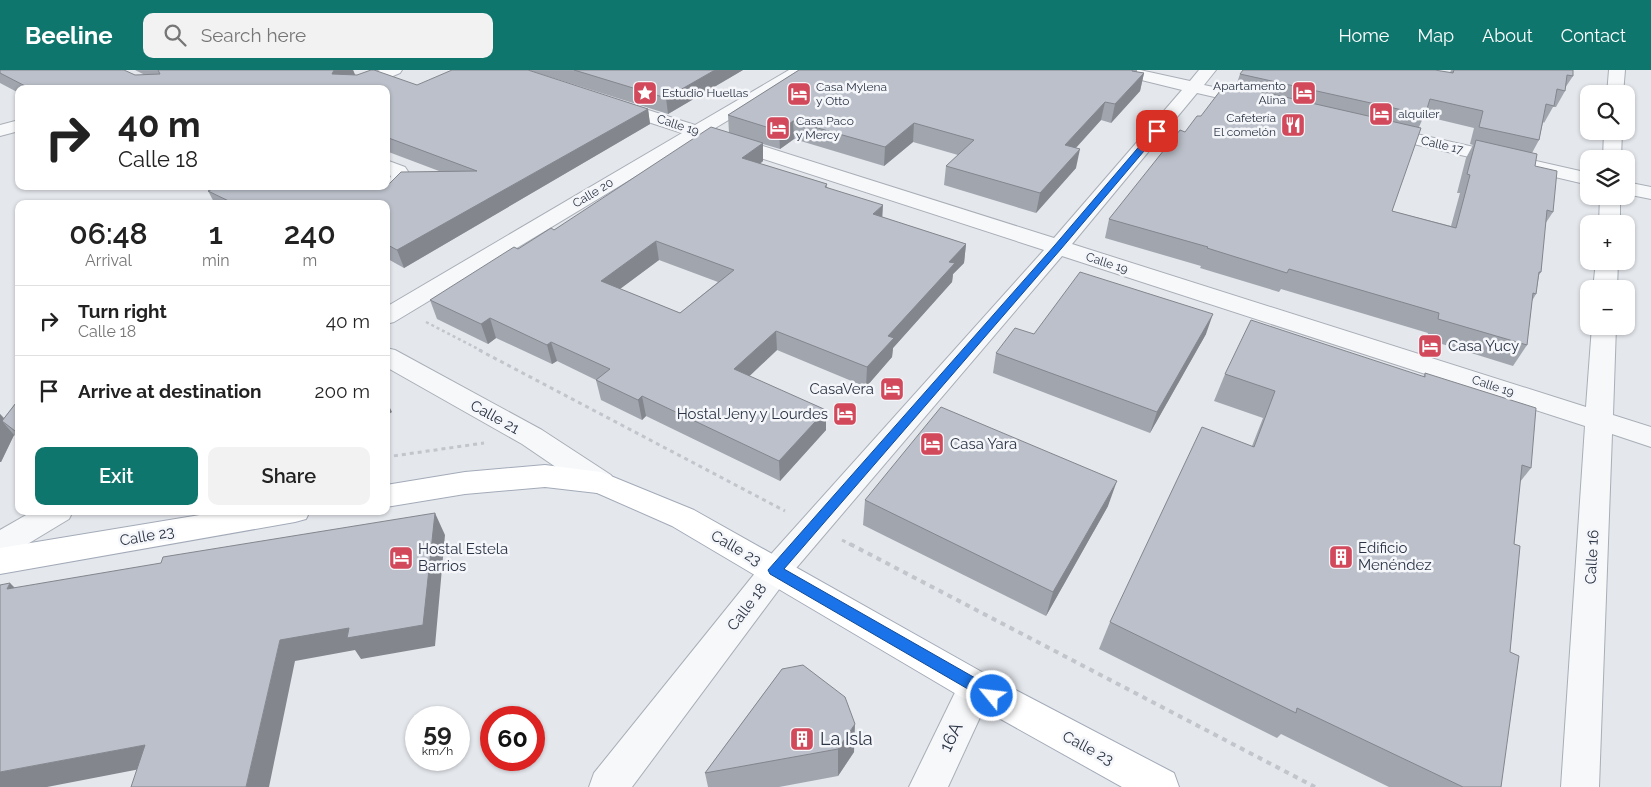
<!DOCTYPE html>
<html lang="en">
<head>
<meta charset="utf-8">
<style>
	:root { --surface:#fff; --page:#f2f2f2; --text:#222; --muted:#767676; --line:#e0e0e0; --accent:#0f766e }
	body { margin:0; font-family:Raleway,sans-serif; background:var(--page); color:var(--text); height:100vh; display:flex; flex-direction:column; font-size:19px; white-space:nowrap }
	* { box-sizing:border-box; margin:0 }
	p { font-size:16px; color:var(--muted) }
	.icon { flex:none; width:28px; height:28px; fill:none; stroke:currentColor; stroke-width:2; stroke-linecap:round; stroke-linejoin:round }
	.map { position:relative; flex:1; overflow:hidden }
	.sheet { position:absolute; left:15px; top:130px; width:375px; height:315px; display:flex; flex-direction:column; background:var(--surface); border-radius:10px; box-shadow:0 1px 4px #0004 }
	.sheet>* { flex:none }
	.top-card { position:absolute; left:15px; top:15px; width:375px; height:105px; border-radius:10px; box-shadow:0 1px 4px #0004; background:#fff; color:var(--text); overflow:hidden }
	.fabs { position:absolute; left:1580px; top:15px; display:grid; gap:10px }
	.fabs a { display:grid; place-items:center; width:55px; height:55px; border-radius:10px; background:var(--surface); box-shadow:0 1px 4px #0004; font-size:25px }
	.speed { position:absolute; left:405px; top:636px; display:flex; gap:10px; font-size:25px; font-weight:700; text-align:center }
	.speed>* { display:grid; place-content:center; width:65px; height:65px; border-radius:50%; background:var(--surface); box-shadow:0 1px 4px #0004; line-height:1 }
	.speed small { font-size:12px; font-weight:400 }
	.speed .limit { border:8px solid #d22; background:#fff; color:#111 }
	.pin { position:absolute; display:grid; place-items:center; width:42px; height:42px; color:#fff; margin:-21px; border-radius:10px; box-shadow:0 2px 8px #0006 }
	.me { position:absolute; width:55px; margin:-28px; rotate:299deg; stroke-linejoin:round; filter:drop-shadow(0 0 4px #0008) }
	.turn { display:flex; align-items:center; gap:18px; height:105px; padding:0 20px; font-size:22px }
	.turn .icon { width:65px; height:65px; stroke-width:2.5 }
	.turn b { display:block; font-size:35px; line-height:42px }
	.eta { display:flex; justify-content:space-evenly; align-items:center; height:85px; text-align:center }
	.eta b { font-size:30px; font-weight:600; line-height:35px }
	.button { display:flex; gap:10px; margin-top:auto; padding:10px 20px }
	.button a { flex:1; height:58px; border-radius:10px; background:var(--accent); color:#fff; font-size:20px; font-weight:600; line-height:58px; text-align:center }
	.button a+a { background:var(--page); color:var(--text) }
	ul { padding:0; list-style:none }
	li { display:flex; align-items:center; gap:15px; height:70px; padding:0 20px; border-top:1px solid var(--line) }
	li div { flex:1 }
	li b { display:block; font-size:19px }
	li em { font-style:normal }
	header { display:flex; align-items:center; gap:30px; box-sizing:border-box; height:70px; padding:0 25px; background:var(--accent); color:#fff }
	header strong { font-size:24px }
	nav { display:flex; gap:28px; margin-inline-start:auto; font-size:18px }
	.search { width:350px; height:45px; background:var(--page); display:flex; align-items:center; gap:12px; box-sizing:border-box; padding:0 18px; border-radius:10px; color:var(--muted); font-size:19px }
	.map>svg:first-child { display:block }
</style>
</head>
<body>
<header>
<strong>Beeline</strong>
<div class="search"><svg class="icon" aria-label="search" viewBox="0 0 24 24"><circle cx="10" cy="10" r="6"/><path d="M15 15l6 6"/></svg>Search here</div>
<nav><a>Home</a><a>Map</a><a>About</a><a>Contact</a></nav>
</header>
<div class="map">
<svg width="1651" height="717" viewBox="0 0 1651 717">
	<rect width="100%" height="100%" fill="#e4e7ec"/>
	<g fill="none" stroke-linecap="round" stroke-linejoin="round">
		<defs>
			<g id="minor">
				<polygon points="380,0 402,0 400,3 363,19 340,19 342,15"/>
				<polygon points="789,0 808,0 806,3 712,60 1054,168 1182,20 1113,3 1111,0 1140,0 1190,11 1199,0 1216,0 1204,15 1260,27 1263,31 1260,35 1254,36 1197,23 1072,174 1586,337 1592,256 1616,256 1613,345 1651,357 1651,377 1612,364 1599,717 1561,717 1585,356 1062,186 786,510 632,717 589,717 594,703 764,492 1044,180 699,68 394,252 386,254 386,237 682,63 608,39 605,35 608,31 614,30 620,31 695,55"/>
				<polygon points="1609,0 1625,0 1623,24 1607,24"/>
				<polygon points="19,50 19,61 0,66 0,55"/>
				<polygon points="1381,56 1589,103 1589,115 1375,65 1372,61 1375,57"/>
				<polygon points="1604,61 1622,61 1621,89 1603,89"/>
				<path d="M386,90L405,97L411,106C406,120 394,136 378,132L375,128L386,116L391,106L386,103Z"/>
				<polygon points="1626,112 1651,117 1651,129 1626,124"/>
				<polygon points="1600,126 1620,126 1620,154 1599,154"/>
				<polygon points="1596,191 1618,191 1617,219 1593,219"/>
				<polygon points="386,278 395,280 542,360 611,405 616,413 611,421 601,424 591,421 522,374 386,297"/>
				<polygon points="33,441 73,441 69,449 11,484 0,487 0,460"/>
				<polygon points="976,601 989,606 994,617 948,717 909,717 963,606"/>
			</g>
			<g id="major">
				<polygon points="545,395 601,402 694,440 989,606 1174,703 1179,717 1122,717 963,628 672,456 597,423 545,417 465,424 386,437 386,415 465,402"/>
				<polygon points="224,441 310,441 306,449 295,452 0,504 0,478"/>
			</g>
		</defs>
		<use href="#minor" stroke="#a9aeb7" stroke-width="2"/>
		<use href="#major" stroke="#a3abb8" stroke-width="2"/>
		<polyline stroke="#c2c5cb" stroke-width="2.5" stroke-dasharray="3 3" stroke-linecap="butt" points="426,252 482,281"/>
		<g stroke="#c2c5cb" stroke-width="3" stroke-dasharray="4 4" stroke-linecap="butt">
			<polyline points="479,280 785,441"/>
			<polyline points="386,387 484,373"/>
			<polyline points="842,470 853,476"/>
		</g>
		<polyline stroke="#c2c5cb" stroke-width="4" stroke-dasharray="5 5" stroke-linecap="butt" points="850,474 1315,717"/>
		<use href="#minor" fill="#f7f8fa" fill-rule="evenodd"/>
		<use href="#major" fill="#fff" fill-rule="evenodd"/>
	</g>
	<g fill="#a1a5ae" fill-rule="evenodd">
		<polygon points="0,0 135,5 145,5 135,0 353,0 355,5 417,15 648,39 650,54 404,198 386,188 386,134 215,134 208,121 386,116 439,101 386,81 386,19 19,19 19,23 0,13"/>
		<polygon points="528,0 743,0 668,44"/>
		<path d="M799,0H1137V2L1144,3L1140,21L1111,53L1101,50L1076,78V98L1036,143L944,115L946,96L958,85L913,72L884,96L794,69L780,79L763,74V91L760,94L827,114V117L882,147L966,174L964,193L953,204L952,212L893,278L892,287L866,317L777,280L749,306L826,360L780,411L646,346L642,350L601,330L596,310L557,291L552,294L496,268L488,274L437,249L430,230L518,179L554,160L729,63L728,45ZM659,190L718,212L680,243L620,219Z"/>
		<path d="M1451,0H1573V6L1565,18V21L1556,37H1553L1544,53L1543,52L1539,70L1532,83L1535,96L1553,142L1545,154L1541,202L1539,205L1536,224L1532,231L1527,275L1513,296L1426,269L1428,263L1281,219L1279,222L1200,198L1201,196L1105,168L1109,149L1185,62L1226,22L1236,16L1240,4L1450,3ZM1424,46L1474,58L1470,74L1473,75L1466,88L1457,123H1460L1451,156L1392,141L1419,57Z"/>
		<polygon points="1034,264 1206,264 1150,363 993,303 996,283"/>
		<polygon points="1425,303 1531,398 1520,412 1514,474 1510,582 1501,717 1389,717 1281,664 1277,668 1099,579 1110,552 1252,376 1263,348 1214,331 1225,304 1423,307"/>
		<polygon points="19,329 19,370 14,365 1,392 0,344 4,348"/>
		<polygon points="865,430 1108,436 1046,546 863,455"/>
		<polygon points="782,599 854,682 838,706 779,717 708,717 705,703"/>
	</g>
	<g fill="#83868d">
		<polygon points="334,0 353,0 356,7 332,4"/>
		<polygon points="715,0 743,0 668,44 666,28"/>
		<polygon points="1144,3 1140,21 1111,53 1115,34"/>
		<polygon points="1105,32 1101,50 1061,94 1065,75"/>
		<polygon points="648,39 650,54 404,198 397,180"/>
		<polygon points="793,51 794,69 780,79 779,61"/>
		<polygon points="914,53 913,72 884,96 885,77"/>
		<polygon points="763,73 763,91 743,106 742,88"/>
		<polygon points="1080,79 1076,98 1036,143 1040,123"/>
		<polygon points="883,135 882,153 873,144"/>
		<polygon points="656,171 659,190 605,230 601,211"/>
		<polygon points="966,174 964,193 953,204 952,212 893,278 892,287 866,317 867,297 888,266 949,192"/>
		<polygon points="1213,244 1206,264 1150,363 1157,342"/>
		<polygon points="490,248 496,268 488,274 481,254"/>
		<polygon points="776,261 777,280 736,319 734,299"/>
		<polygon points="551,272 557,291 552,294 547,275"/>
		<polygon points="642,326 646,346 642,350 638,330"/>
		<polygon points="386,330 392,342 386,346"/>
		<polygon points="826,340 826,360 780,411 779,391"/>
		<polygon points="0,344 15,361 2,351 14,365 1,392 0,392"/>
		<polygon points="1117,411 1108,436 1046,546 1053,522"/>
		<polygon points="435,443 445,465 435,576 361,589 355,580 295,591 269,717 246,717 280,570"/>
		<polygon points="10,513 32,535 7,519"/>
		<polygon points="855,654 854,682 838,706 838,679"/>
		<polygon points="145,675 166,694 47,717 0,717 0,702"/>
	</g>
	<g fill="#bbc0ca" stroke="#83868d" fill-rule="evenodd">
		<polygon points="0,0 124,0 135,5 160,4 158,0 334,0 332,4 357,5 371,0 374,0 417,15 452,0 528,0 648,39 397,180 386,174 386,134 235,134 208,121 219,116 371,116 377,117 381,116 386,116 386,115 389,114 401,102 477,101 386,67 386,19 31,19 0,3"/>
		<polygon points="574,0 715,0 666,28"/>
		<polygon points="799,0 1132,0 1132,1 1144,3 1115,34 1105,32 1065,75 1080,79 1040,123 946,96 974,70 914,53 885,77 793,51 779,61 728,45"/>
		<polygon points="1243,0 1435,0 1453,3 1454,0 1573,0 1573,6 1567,5 1565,21 1557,19 1554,36 1546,34 1539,70 1479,57 1483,41 1430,29 1425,45 1240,4"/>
		<polygon points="1232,15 1421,58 1392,141 1456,158 1470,105 1467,104 1476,70 1537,84 1535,96 1557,101 1553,142 1547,140 1541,202 1539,202 1536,224 1533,223 1527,275 1438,249 1439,243 1289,199 1287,203 1207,178 1208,177 1109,149 1180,60 1185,62 1197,46 1201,46 1220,21 1226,22"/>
		<path d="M711,57L763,73L742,88L827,114L825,117L883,135L873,144L966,174L949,192L955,193L888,266L894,268L867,297L776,261L734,299L826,340L779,391L642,326L638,330L596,310L610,299L551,272L547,275L490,248L481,254L430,230L514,177L518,179L551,158L554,160ZM656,171L734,200L680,243L601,211Z"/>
		<polygon points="1080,202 1213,244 1157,342 996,283 1015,258 1034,264"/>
		<polygon points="1251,250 1425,307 1425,303 1536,338 1531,398 1522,395 1514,474 1520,476 1510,582 1519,586 1501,717 1463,717 1297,638 1296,643 1110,552 1202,357 1254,377 1275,321 1225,304"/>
		<polygon points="19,329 19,364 2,351"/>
		<polygon points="941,337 1117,411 1053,522 865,430"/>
		<polygon points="435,443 423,555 347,568 349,558 280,570 246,717 131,717 145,675 0,702 0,515 10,513 7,519 161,493 163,487"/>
		<polygon points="803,595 845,627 855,654 838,679 705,703 782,599"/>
	</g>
	<polygon fill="#1a73e8" stroke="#114b97" points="1154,59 1161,61 1061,179 784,499 998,621 1000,626 998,631 992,633 770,504 768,500 1055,175"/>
	<defs>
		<symbol id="sight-square" viewBox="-11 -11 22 22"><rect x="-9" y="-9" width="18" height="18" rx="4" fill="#d1495b" stroke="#f4f6f9"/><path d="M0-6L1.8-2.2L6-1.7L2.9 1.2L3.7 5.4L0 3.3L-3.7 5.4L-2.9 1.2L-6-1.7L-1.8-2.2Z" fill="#fff"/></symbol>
		<symbol id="hotel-square" viewBox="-11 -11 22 22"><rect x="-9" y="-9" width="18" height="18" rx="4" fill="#d1495b" stroke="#f4f6f9"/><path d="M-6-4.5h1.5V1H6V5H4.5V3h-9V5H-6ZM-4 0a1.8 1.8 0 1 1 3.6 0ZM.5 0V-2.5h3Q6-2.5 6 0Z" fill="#fff"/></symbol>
		<symbol id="restaurant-square" viewBox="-11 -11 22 22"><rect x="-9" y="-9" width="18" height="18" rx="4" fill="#d1495b" stroke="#f4f6f9"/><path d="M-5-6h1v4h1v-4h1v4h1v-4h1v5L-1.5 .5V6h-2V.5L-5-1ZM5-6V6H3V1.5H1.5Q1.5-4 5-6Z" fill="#fff"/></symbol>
		<symbol id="building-square" viewBox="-11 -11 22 22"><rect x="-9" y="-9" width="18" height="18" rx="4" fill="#d1495b" stroke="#f4f6f9"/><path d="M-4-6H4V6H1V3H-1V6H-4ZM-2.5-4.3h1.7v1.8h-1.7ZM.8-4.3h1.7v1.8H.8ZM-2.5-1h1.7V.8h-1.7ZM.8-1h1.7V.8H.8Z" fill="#fff"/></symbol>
	</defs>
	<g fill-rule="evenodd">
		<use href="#sight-square" x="631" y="9" width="28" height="28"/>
		<use href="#hotel-square" x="1290" y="9" width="28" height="28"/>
		<use href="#hotel-square" x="785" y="10" width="28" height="28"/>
		<use href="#hotel-square" x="1367" y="30" width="28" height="28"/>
		<use href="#restaurant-square" x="1279" y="41" width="28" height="28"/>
		<use href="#hotel-square" x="764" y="44" width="28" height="28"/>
		<use href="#hotel-square" x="1416" y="262" width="28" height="28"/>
		<use href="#hotel-square" x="878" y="305" width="28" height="28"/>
		<use href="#hotel-square" x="831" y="330" width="28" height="28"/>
		<use href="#hotel-square" x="918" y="360" width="28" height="28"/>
		<use href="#building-square" x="1327" y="473" width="28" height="28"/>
		<use href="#hotel-square" x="387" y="474" width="28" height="28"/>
		<use href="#building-square" x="788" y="655" width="28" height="28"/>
	</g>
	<g text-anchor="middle" stroke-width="5" stroke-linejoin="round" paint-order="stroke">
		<g font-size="12" fill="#2b3445" stroke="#f4f6f9" text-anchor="start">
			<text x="1286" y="20" text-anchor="end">Apartamento<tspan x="1286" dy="14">Alina</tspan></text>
			<text x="816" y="21">Casa Mylena<tspan x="816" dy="14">y Otto</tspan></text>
			<text x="662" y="27">Estudio Huellas</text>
			<text x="1398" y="48">alquiler</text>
			<text x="1276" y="52" text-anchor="end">Cafetería<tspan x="1276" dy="14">El comelón</tspan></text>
			<text x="796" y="55">Casa Paco<tspan x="796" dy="14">y Mercy</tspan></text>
		</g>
		<g font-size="12" fill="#2b3445" stroke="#f4f6f9">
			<text transform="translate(678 55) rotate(18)" y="4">Calle 19</text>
			<text transform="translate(1442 75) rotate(13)" y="4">Calle 17</text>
			<text transform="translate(593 123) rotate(-31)" y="4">Calle 20</text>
			<text transform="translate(1107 193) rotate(18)" y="4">Calle 19</text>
			<text transform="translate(1493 316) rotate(18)" y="4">Calle 19</text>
		</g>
		<g font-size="15" fill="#2b3445" stroke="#f4f6f9" text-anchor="start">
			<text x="1448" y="281">Casa Yucy</text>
			<text x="874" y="324" text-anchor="end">CasaVera</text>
			<text x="828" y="349" text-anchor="end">Hostal Jeny y Lourdes</text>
			<text x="950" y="379">Casa Yara</text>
			<text x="1358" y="483">Edificio<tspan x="1358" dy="17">Menéndez</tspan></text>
			<text x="418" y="484">Hostal Estela<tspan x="418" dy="17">Barrios</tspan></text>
		</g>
		<g font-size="15" fill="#2b3445" stroke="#f4f6f9">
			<text transform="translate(495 347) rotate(29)" y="5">Calle 21</text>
			<text transform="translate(147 466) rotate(-10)" y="5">Calle 23</text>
			<text transform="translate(736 478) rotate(30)" y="5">Calle 23</text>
			<text transform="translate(1592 487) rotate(-87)" y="5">Calle 16</text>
			<text transform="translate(747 537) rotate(-53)" y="5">Calle 18</text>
			<text transform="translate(1088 678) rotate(28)" y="5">Calle 23</text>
		</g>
		<g font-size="18" fill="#2b3445" stroke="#f4f6f9">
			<text transform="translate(951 667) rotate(-64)" y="6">16A</text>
		</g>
		<g font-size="18" fill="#2b3445" stroke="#f4f6f9" text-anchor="start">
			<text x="820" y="675">La Isla</text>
		</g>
	</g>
</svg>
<div class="fabs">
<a><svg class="icon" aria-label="search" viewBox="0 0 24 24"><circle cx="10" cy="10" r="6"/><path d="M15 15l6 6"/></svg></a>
<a><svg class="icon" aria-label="layers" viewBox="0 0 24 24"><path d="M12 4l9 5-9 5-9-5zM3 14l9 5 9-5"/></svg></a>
<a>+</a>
<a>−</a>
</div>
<div class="speed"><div>59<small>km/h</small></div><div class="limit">60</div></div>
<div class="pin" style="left:1157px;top:61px;background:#d93025"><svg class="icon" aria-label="arrive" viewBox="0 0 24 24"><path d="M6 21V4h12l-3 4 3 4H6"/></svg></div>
<svg class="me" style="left:992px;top:626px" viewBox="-20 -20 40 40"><circle r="17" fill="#1a73e8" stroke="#fff" stroke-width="3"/><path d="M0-11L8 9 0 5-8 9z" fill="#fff"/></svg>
<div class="top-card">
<div class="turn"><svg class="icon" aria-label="right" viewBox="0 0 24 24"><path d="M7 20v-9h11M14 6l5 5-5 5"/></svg><div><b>40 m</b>Calle 18</div></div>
</div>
<section class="sheet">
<div class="eta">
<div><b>06:48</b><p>Arrival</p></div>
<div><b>1</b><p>min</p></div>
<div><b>240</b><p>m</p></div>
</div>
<ul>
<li><svg class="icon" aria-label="right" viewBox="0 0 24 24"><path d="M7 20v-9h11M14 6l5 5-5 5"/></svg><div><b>Turn right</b><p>Calle 18</p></div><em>40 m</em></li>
<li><svg class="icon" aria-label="arrive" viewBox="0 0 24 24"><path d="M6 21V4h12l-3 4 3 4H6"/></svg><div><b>Arrive at destination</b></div><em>200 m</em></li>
</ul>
<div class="button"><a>Exit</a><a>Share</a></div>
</section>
</div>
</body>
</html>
